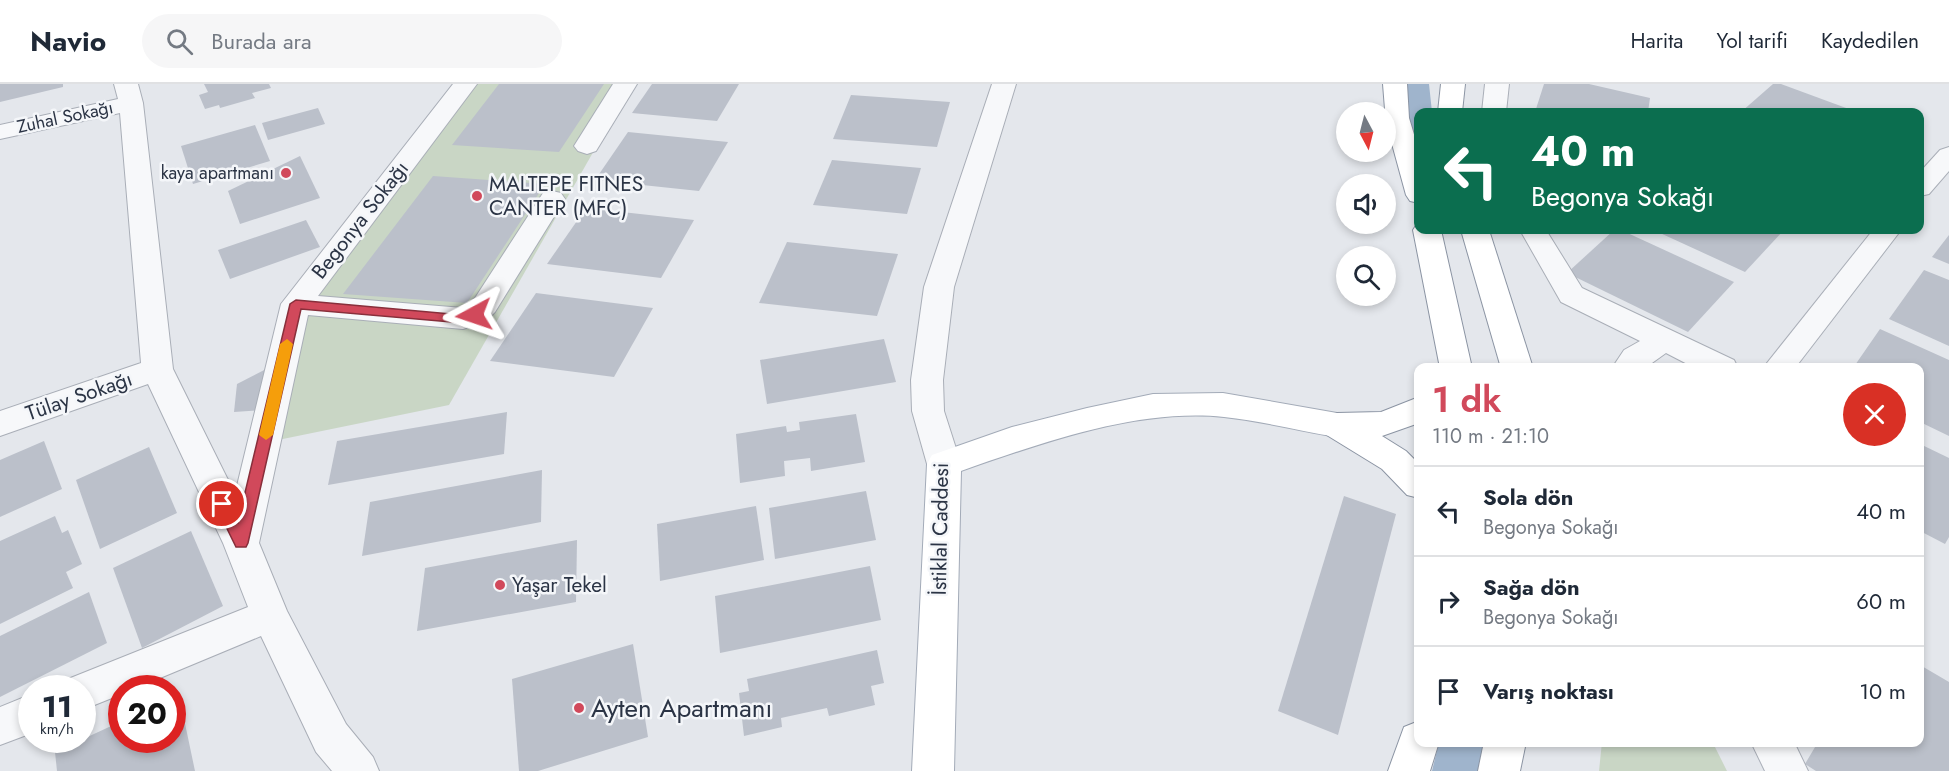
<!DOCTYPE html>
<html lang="tr">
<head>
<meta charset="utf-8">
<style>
	:root { --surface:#fff; --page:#f6f6f7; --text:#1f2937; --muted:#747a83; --line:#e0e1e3; --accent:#d1495b }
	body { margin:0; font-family:Jost,sans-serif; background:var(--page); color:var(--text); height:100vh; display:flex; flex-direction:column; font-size:22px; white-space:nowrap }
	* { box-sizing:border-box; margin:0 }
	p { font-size:20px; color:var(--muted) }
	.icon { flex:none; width:33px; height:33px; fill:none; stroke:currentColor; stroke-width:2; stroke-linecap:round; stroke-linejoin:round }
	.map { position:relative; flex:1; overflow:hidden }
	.details { position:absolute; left:1414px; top:279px; width:510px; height:384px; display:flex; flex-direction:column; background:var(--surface); border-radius:12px; box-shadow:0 3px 9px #0003 }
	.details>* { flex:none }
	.hud { position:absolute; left:1414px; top:24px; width:510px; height:126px; border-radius:12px; box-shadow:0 3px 9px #0003; background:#0b6e4f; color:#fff; overflow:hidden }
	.needle { width:39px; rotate:173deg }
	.buttons { position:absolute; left:1336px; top:18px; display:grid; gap:12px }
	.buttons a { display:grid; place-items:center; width:60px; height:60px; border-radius:50%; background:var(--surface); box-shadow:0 3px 9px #0003; font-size:30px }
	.speed { position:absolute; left:18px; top:591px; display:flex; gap:12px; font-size:30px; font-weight:700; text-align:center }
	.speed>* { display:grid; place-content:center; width:78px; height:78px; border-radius:50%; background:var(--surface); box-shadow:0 3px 9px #0003; line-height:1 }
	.speed small { font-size:15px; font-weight:400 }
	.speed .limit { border:9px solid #d22; background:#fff; color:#111 }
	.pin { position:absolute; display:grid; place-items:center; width:51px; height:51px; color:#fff; margin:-26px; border:3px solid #fff; border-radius:50%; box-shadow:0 2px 6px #0007 }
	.me { position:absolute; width:66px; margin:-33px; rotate:265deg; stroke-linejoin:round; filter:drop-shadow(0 0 4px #0008) }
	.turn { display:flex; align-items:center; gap:21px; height:126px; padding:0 18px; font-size:27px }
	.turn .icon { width:78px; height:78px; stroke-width:2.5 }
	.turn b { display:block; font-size:42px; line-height:51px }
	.round { display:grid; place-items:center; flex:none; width:63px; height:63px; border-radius:32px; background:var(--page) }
	.head { display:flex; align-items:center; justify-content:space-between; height:102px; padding:0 18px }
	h1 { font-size:36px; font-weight:600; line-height:45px; color:var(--accent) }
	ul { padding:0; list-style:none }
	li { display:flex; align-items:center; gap:18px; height:90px; padding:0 18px; border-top:2px solid var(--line) }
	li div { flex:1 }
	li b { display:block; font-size:22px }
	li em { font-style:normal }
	header { display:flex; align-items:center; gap:36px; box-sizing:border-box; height:84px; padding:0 30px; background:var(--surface); border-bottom:2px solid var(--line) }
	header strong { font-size:28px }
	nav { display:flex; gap:33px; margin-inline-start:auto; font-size:21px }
	.search { width:420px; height:54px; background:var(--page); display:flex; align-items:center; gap:15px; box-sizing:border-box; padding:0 21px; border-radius:33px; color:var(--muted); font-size:22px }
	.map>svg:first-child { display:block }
</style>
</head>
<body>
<header>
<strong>Navio</strong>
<div class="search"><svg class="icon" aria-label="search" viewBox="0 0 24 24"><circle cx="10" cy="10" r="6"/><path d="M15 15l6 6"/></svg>Burada ara</div>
<nav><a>Harita</a><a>Yol tarifi</a><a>Kaydedilen</a></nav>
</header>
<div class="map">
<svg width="1949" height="687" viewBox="0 0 1949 687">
	<rect width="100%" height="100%" fill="#e4e7ec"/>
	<g fill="#c9d6c5">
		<polygon points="470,0 632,0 449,321 273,357 300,224"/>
		<polygon points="1602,658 1713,659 1727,687 1599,687"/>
	</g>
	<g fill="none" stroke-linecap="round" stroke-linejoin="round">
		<g fill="#9fb4cc" fill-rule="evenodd">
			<polygon points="1401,0 1429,0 1432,28 1419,28 1419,56 1408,53 1404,47"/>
			<polygon points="1439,658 1490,658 1484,687 1432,687"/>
		</g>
	</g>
	<g fill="#bbc0ca">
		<polygon points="0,0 63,0 63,3 0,18"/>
		<polygon points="204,0 269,0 271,4 252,9 255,14 220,24 219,21 205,25 199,11 208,8"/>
		<polygon points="499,0 604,0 559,68 452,61"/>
		<polygon points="652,0 739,0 717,37 632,29"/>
		<polygon points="1544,0 1589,0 1650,14 1648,28 1535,28"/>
		<polygon points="1773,0 1781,0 1857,28 1741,28"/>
		<polygon points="851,11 950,18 937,63 833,55"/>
		<polygon points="318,24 325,40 268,56 262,39"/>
		<polygon points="255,41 270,77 193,100 181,62"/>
		<polygon points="628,48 728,58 699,107 595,96"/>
		<polygon points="300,72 320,114 240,140 228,107"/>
		<polygon points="832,76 921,84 907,130 813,121"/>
		<polygon points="433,92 545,100 467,219 343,210"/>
		<polygon points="586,124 694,136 661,194 547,180"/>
		<polygon points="306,136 320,163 230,195 218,166"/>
		<polygon points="1614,146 1621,146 1734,198 1688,248 1567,189"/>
		<polygon points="1664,146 1784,146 1745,188 1660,149"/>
		<polygon points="1949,151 1949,180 1932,173"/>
		<polygon points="787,158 898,170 877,232 759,219"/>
		<polygon points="1924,186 1949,196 1949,262 1889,235"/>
		<polygon points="536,209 653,224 614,293 490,277"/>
		<polygon points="1880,245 1949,276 1949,352 1920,338 1920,284 1853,284"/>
		<polygon points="884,255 896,298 767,320 760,276"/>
		<polygon points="270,283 263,326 234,328 237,300"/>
		<polygon points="507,328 504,370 328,401 337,357"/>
		<polygon points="856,330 865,378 811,387 810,374 784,377 785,392 740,399 736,350 786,342 787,348 800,346 799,338"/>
		<polygon points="44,357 62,405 0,433 0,376"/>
		<polygon points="1920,360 1949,374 1949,453 1945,460 1920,447"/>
		<polygon points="149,363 177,429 100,465 76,396"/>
		<polygon points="542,386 541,438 362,472 370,418"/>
		<polygon points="866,407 876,456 775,475 769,424"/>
		<polygon points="1344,412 1396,430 1338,651 1278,627"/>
		<polygon points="756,422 764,476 660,497 657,440"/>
		<polygon points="55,432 62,449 68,446 82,480 66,488 73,504 0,540 0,457"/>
		<polygon points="191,447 223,522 142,564 113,484"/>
		<polygon points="577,456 576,518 417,547 425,484"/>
		<polygon points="870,482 881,536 720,569 715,512"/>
		<polygon points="89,508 107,559 0,613 0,552"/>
		<polygon points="633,560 648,653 538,687 519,687 512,595"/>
		<polygon points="877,566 884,599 871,602 875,621 829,632 827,624 781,634 782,643 744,652 739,609 749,607 747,595"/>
		<polygon points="1920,581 1949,598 1949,687 1816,687 1805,680 1818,658 1920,658"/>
		<polygon points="179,611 195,687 57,687 55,668 122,637 122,656 172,656 172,614"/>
	</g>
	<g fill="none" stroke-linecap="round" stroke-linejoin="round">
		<defs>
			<g id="minor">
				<polygon points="114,0 138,0 143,19 173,285 235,410 281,220 453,0 477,0 318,212 463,224 475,214 543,109 552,107 561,109 565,115 495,228 485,238 463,245 308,231 259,459 287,527 346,640 373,673 379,687 332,687 316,668 261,552 136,604 122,604 122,610 82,626 82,604 63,604 68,595 248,523 223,459 148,300 0,352 0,327 141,279 120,29 0,55 0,41 118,15"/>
				<polygon points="613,0 637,0 596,67 587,70 578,67 574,62"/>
				<polygon points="992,0 1016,0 954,203 943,296 944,327 961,380 956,389 944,393 932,389 927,380 912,327 911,296 924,203"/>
				<polygon points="1485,0 1509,0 1506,28 1482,28"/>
				<polygon points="1949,63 1949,87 1929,110 1920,112 1920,88 1940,66"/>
				<polygon points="1520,146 1546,146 1582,204 1734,276 1738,284 1695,284 1666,269 1645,284 1612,284 1624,266 1640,257 1561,218"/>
				<polygon points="1873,146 1901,146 1795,284 1763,284"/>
				<polygon points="32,610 32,649 0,661 0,623"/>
				<polygon points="1751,658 1794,658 1808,687 1765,687"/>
			</g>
			<path id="major" d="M1223,309L1337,329L1349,332L1353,341L1349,350L1337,353C1300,347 1262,337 1224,333C1138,324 1041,359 961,387L954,687H912L927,380L932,371L1012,343L1087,324L1153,310Z"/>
			<g id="highway">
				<polygon points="1383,0 1407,0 1409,34 1419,67 1419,119 1410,117 1406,111 1386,38"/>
				<polygon points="1441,0 1465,0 1462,28 1438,28"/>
				<polygon points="1417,140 1419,146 1441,146 1472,284 1440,284 1413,146"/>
				<polygon points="1461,146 1489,146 1533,284 1501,284"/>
				<polygon points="1419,313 1419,339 1382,352 1406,367 1419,380 1419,414 1407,411 1382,385 1325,350 1321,341 1325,332 1337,329 1381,328"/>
				<polygon points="1419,637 1419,658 1439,658 1430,687 1388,687 1404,643"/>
				<polygon points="1484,658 1526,658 1520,687 1478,687"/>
			</g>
		</defs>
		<use href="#minor" stroke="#a9aeb7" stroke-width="2"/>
		<use href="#major" stroke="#a3abb8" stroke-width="2"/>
		<use href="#highway" stroke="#8b94a3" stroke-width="2"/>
		<use href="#minor" fill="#f7f8fa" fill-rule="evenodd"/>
		<use href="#major" fill="#fff" fill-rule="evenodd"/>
		<use href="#highway" fill="#fff" fill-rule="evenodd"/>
	</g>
	<polygon fill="#d1495b" stroke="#882f3b" stroke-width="1.5" points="296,216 462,231 474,227 480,231 478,234 463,239 301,225 248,459 246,463 236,463 215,420 217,416 227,416 238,438 290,220"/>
	<polygon fill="#f59e0b" points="287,255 293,260 273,351 266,356 259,351 280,260"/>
	<g fill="#d1495b" stroke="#f4f6f9" stroke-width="2">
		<circle cx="286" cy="89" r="6"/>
		<circle cx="477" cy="112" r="6"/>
		<circle cx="500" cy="501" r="6"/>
		<circle cx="579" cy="624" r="6"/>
	</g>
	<g text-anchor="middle" stroke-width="5" stroke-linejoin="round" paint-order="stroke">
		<g font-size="18" fill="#2b3445" stroke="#f4f6f9">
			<text transform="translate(65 33) rotate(-12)" y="6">Zuhal Sokağı</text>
		</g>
		<g font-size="18" fill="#2b3445" stroke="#f4f6f9" text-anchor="end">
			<text x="274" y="95">kaya apartmanı</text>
		</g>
		<g font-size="21" fill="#2b3445" stroke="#f4f6f9" text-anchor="start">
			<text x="489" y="107">MALTEPE FITNES<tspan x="489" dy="24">CANTER (MFC)</tspan></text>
			<text x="512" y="508">Yaşar Tekel</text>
		</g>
		<g font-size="21" fill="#2b3445" stroke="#f4f6f9">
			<text transform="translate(360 136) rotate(-52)" y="7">Begonya Sokağı</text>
			<text transform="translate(79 312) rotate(-19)" y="7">Tülay Sokağı</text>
			<text transform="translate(940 445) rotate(-89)" y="7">İstiklal Caddesi</text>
		</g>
		<g font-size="26" fill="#2b3445" stroke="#f4f6f9" text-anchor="start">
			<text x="591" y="633">Ayten Apartmanı</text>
		</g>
	</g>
</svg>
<div class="buttons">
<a><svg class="needle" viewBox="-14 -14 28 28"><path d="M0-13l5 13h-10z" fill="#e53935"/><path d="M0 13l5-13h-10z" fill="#747a83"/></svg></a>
<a><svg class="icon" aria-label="sound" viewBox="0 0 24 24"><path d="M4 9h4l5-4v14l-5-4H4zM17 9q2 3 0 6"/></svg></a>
<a><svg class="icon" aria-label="search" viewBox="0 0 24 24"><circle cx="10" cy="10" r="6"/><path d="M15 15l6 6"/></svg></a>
</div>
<div class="speed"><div>11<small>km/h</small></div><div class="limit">20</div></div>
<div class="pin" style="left:222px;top:420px;background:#d93025"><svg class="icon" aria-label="arrive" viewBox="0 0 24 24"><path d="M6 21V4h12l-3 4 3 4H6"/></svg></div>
<svg class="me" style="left:474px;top:231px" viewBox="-20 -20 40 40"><path d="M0-17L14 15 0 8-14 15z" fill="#d1495b" stroke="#fff" stroke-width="4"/></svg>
<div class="hud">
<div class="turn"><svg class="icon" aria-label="left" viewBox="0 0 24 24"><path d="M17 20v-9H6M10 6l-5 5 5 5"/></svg><div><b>40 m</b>Begonya Sokağı</div></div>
</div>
<section class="details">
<div class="head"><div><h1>1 dk</h1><p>110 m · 21:10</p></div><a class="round" style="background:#d93025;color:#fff"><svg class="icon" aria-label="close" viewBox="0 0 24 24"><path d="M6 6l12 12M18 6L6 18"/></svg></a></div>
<ul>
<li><svg class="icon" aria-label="left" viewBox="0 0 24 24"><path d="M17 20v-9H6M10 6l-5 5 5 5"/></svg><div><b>Sola dön</b><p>Begonya Sokağı</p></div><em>40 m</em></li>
<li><svg class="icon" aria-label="right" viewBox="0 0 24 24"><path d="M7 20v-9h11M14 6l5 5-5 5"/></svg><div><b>Sağa dön</b><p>Begonya Sokağı</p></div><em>60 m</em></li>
<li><svg class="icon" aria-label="arrive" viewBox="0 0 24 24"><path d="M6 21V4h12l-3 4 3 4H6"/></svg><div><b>Varış noktası</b></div><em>10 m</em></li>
</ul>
</section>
</div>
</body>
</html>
